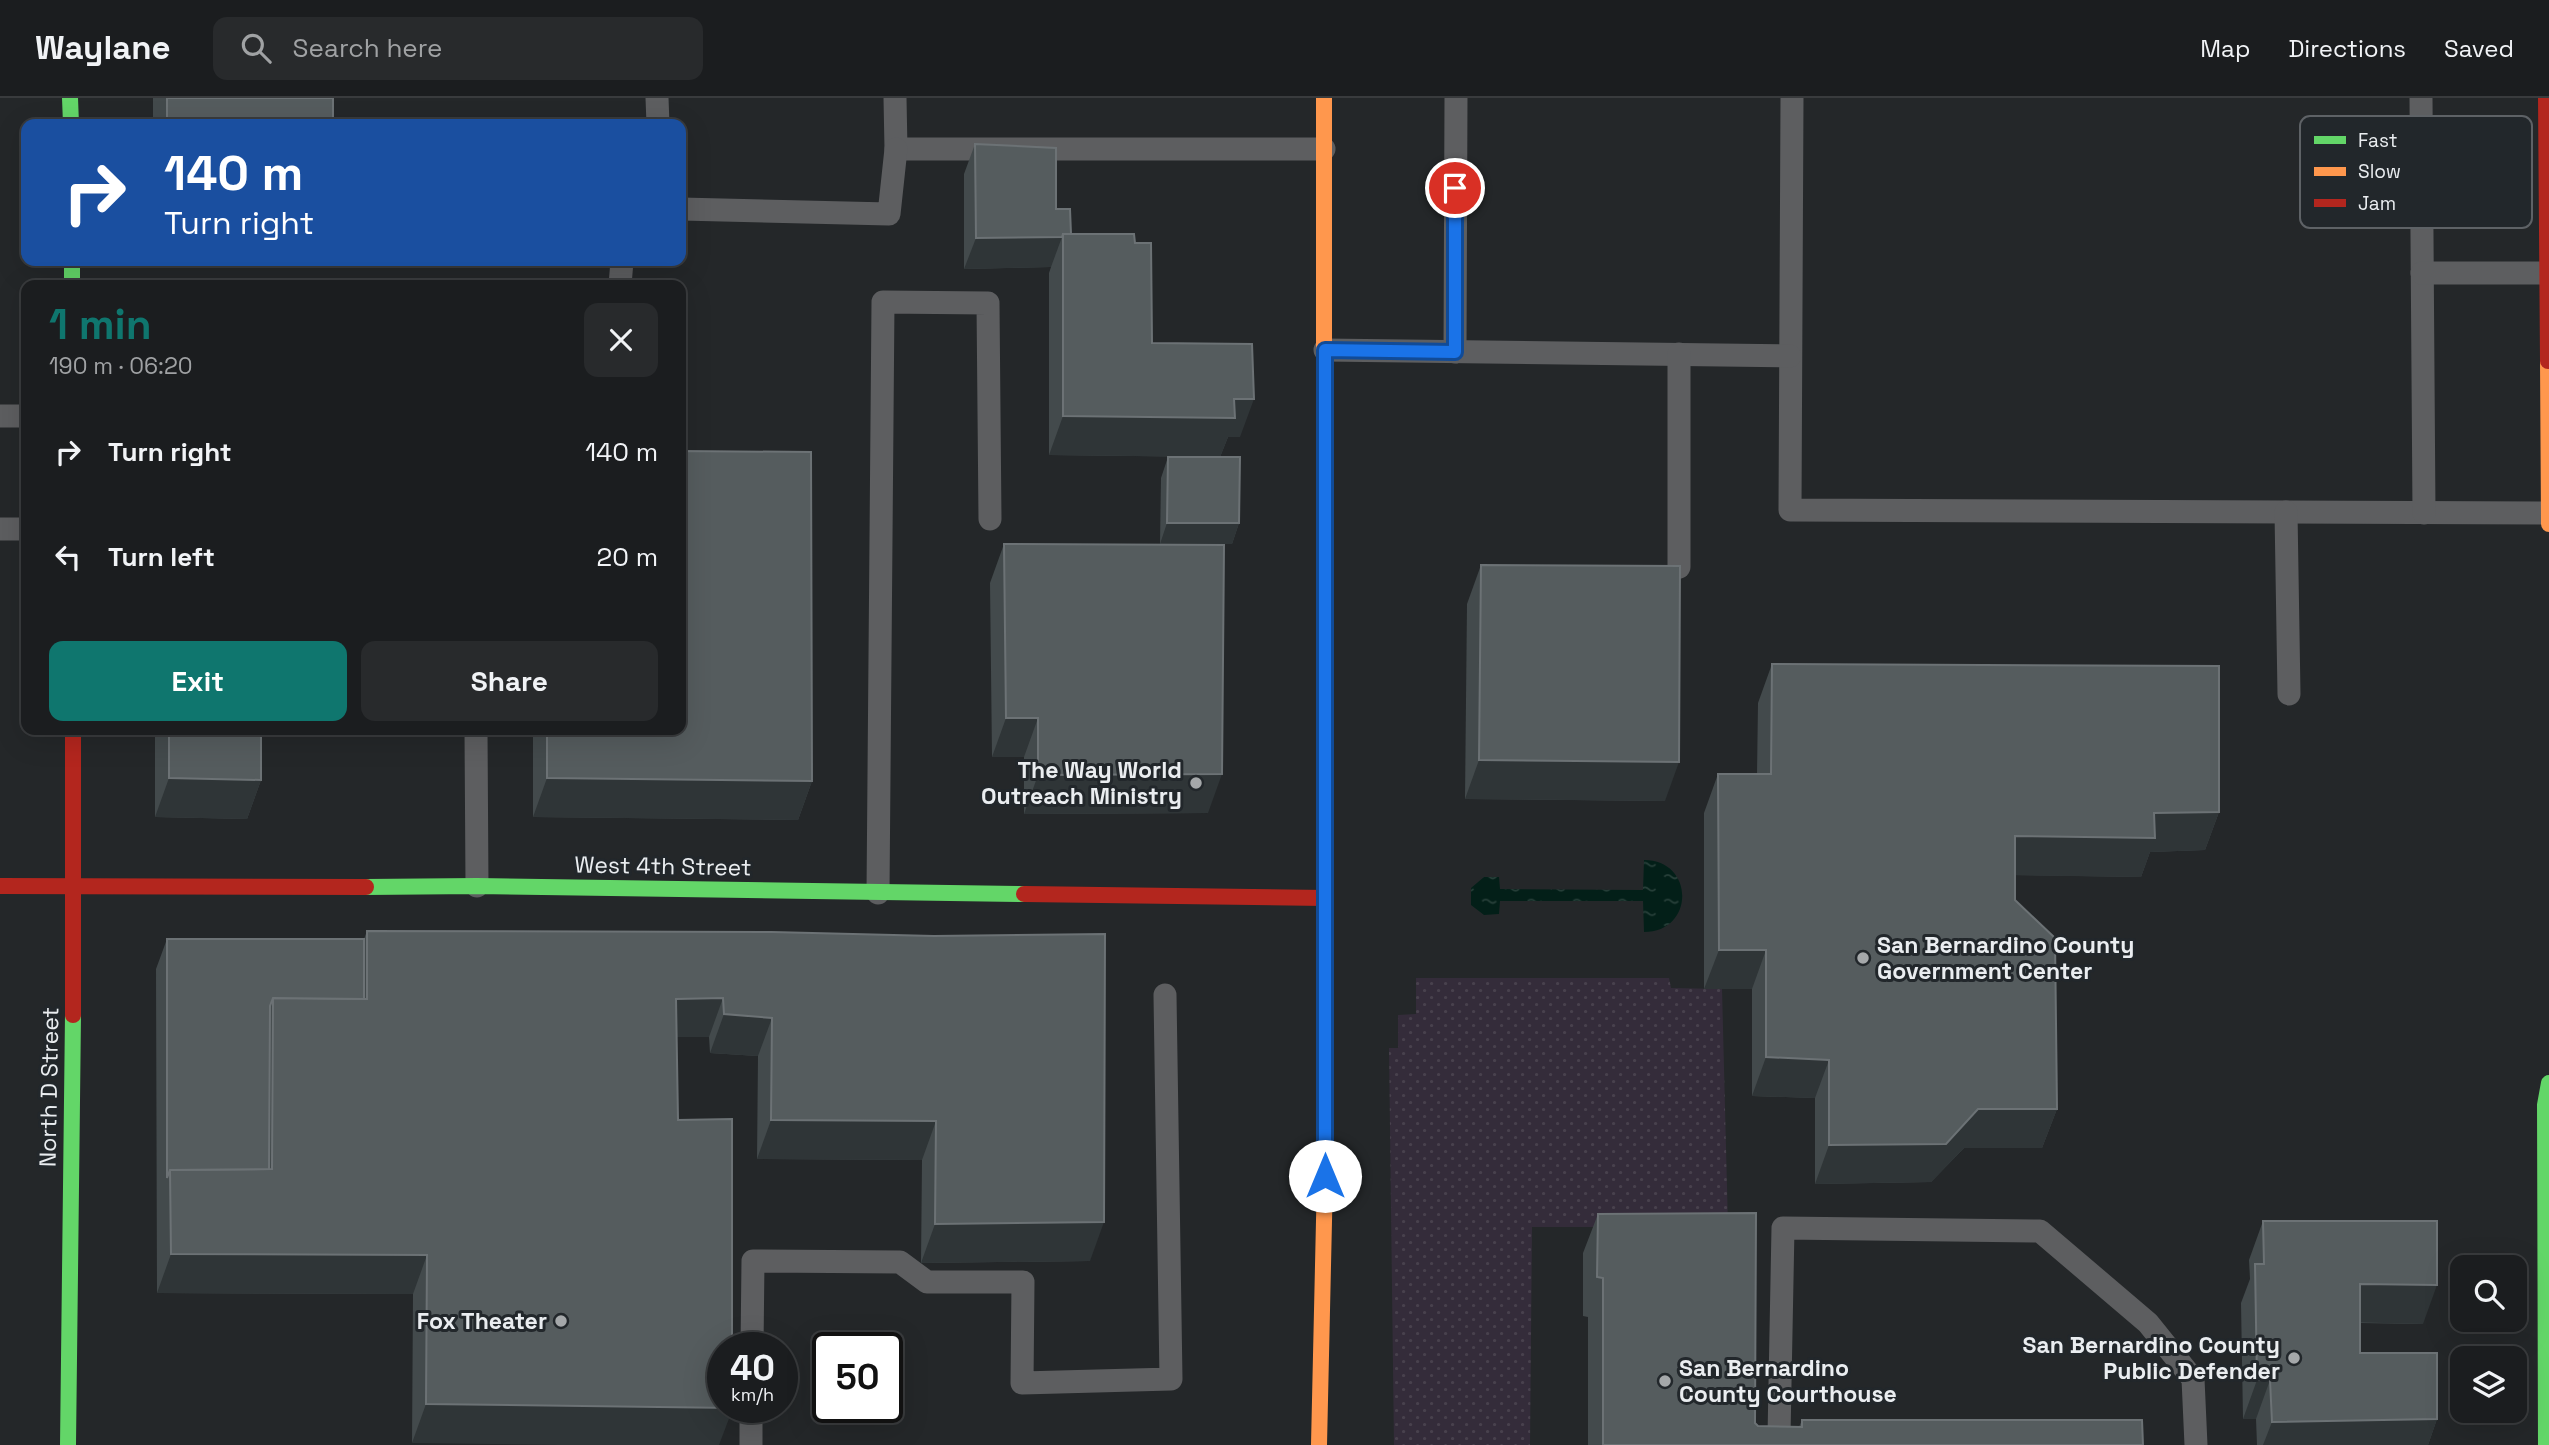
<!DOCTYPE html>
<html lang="en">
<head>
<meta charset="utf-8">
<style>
	:root { --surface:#1b1d1f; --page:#282a2c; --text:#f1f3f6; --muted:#a0a2a4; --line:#393b3d; --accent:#0f766e }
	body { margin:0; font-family:"Space Grotesk",sans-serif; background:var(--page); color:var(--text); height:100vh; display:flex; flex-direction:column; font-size:26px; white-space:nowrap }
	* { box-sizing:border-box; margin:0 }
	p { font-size:23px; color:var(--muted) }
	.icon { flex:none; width:38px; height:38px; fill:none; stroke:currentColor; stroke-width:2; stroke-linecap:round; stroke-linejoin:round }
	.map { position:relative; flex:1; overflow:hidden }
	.side { position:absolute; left:21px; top:182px; width:665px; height:455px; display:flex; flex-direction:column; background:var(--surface); border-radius:14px; box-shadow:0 7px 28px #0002,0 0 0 2px var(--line) }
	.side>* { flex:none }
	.hud { position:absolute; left:21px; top:21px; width:665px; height:147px; border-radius:14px; box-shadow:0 7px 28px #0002,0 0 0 2px var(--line); background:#1a4fa0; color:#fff; overflow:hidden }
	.tools { position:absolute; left:2450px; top:1157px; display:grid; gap:14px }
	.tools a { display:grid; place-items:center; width:77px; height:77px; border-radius:14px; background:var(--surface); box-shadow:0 7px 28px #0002,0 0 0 2px var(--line); font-size:35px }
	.speed { position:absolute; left:707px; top:1234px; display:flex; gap:14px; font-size:35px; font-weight:700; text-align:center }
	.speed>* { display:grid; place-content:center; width:91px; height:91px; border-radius:50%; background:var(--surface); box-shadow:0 7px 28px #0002,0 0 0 2px var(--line); line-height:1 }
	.speed small { font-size:18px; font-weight:400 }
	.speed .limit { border:4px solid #111; border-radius:10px; background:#fff; color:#111 }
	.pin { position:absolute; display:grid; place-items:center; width:60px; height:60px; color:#fff; margin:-30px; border:4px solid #fff; border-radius:50%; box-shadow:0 2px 7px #0007 }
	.me { position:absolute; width:77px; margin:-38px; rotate:0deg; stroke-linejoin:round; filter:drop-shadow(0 0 5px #0008) }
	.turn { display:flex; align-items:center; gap:24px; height:147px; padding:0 28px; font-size:32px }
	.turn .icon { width:91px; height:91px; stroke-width:2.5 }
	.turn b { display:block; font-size:49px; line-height:60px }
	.round { display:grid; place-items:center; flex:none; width:74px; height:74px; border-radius:14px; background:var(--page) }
	.summary { display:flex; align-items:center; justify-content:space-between; height:119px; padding:0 28px }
	h1 { font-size:42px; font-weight:600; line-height:52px; color:var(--accent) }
	.button { display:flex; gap:14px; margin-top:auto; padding:14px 28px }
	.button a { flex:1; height:80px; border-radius:14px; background:var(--accent); color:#fff; font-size:28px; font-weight:600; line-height:80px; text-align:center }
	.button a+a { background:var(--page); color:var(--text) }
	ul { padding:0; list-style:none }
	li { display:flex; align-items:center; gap:21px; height:105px; padding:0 28px }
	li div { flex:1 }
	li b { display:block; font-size:26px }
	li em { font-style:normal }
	header { display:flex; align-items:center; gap:42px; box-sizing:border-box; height:98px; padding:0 35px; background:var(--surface); border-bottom:2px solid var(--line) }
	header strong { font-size:33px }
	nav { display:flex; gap:38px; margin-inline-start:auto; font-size:24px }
	.search { width:490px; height:63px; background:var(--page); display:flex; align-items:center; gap:18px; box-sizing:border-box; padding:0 24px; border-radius:14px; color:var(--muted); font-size:26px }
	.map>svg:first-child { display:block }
</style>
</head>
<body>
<header>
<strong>Waylane</strong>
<div class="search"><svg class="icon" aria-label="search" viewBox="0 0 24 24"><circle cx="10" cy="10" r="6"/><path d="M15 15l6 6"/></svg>Search here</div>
<nav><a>Map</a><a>Directions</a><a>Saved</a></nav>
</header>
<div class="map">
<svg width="2549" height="1347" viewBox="0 0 2549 1347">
	<defs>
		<pattern id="grass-dots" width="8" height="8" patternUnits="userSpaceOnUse" patternTransform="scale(1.75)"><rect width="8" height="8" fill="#342c3a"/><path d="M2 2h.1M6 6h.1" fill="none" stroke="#48414d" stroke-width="1.8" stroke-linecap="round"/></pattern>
		<pattern id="water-ripples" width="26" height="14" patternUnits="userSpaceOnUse" patternTransform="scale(1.75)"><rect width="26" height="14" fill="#031f18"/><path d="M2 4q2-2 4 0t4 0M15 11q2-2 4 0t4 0" fill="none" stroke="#28403a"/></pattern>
	</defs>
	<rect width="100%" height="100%" fill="#242729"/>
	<polygon fill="url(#grass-dots)" points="1416,880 1669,880 1671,890 1722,891 1728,1129 1532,1129 1530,1347 1394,1347 1389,950 1398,950 1398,917 1416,916"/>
	<path fill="url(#water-ripples)" d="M1644,762C1695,762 1695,834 1644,834L1643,803H1500L1499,816L1484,817L1471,807V790L1484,779H1499L1500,791L1643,792Z"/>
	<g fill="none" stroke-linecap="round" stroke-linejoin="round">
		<g stroke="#5d5e60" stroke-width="23">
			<polyline points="657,0 658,26"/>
			<polyline points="895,0 896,51 1324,51"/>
			<polyline points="1792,0 1790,412 2549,415"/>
			<polyline points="2421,0 2424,415"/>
			<polyline points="681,111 889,116 896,51"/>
			<polyline points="2422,175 2549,175"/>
			<polyline points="620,187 622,163"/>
			<polyline points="1325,252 1790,258"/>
			<polyline points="1455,254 1456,0"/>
			<polyline points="0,318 26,318"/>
			<polyline points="2286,414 2289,596"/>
			<polyline points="0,431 26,431"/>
			<polyline points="1679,469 1679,256"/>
			<polyline points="476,632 477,788"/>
			<polyline points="878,795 883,204 988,205 990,421"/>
			<polyline points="752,1250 753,1163 900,1164 927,1184 1023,1184 1022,1285 1171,1281 1165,897"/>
			<polyline points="1779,1338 1783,1130 2040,1133 2148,1225 2193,1281 2196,1347"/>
			<polyline points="751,1347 751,1309"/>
		</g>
		<g stroke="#63d668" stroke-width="16">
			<polyline points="70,0 71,26"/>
			<polyline points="72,163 72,187"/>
			<polyline points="1324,440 1325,864"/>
			<polyline points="366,789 477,788 1024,796"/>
			<polyline points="68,1347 73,917"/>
			<polyline points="2546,1347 2545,1007 2549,985"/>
		</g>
		<g stroke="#ff974d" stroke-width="16">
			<polyline points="1324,0 1324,440"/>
			<polyline points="2548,263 2549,426"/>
			<polyline points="1319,1347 1325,1078 1325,864"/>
		</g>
		<g stroke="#b3261e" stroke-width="16">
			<polyline points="2546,0 2548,263"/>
			<polyline points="0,788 366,789"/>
			<polyline points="1024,796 1325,800"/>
			<polyline points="73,917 73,632"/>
		</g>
	</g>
	<g fill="#434a4c">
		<rect x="153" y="0" width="180" height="26"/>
		<polygon points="975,46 1056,111 1071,136 1152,245 1240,339 1228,339 1220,359 1049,357 1049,175 1051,169 964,171 964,76"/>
		<polygon points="1168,359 1239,425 1232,446 1160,446 1161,380"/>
		<polygon points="1004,446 1208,715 1024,716 1024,659 992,659 990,485"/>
		<polygon points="1481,467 1665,703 1465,701 1467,506"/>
		<polygon points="1772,566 2219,714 2205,752 2150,754 2141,779 2015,777 2015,802 2057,1011 2042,1050 1964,1050 1931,1084 1815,1086 1815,1000 1752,998 1752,891 1704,891 1704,715 1718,676 1757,676 1758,605"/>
		<polygon points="155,632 261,632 261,682 247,721 155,719"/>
		<polygon points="533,632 681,632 812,683 798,722 533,719"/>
		<polygon points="367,833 772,834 1090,1163 921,1165 922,1062 757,1061 758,958 710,955 709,939 677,939 412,1345 413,1196 157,1195 156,871 167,841 364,841"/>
		<polygon points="1598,1116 1755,1325 1758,1328 1799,1329 1802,1322 2143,1347 1588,1347 1588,1219 1583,1218 1583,1155"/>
		<polygon points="2263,1123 2423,1226 2360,1225 2360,1255 2437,1321 2428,1347 2257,1347 2256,1321 2243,1321 2241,1205 2250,1181 2249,1162"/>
	</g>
	<g fill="#2f3537">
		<polygon points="1062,139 1051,169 964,171 976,140"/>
		<polygon points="156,163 321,163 319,169 155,167"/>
		<polygon points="1234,301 1254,301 1240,339 1228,339 1220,359 1049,357 1063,318"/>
		<polygon points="1167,425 1239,425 1232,446 1160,446"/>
		<polygon points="1006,620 1038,620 1024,659 992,659"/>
		<polygon points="1479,662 1679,664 1665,703 1465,701"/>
		<polygon points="1222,676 1208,715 1024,716 1038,677"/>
		<polygon points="169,680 261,682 247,721 155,719"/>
		<polygon points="547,680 812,683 798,722 533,719"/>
		<polygon points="2219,714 2205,752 2150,754 2141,779 2001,777 2015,738 2154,715"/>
		<polygon points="1719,852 1766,852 1752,891 1704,891"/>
		<polygon points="723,900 709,939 662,939 676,901"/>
		<polygon points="724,916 772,920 758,958 710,955"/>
		<polygon points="1766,959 1829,962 1815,1000 1752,998"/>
		<polygon points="1978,1011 2057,1011 2042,1050 1964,1050 1931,1084 1815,1086 1829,1047"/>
		<polygon points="771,1022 936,1023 922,1062 757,1061"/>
		<polygon points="1104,1124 1090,1163 921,1165 935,1126"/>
		<polygon points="171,1156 427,1157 413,1196 157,1195"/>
		<polygon points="2360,1186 2437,1187 2423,1226 2346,1224"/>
		<polygon points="2257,1282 2270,1282 2256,1321 2243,1321"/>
		<polygon points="426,1306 733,1310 719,1347 559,1347 412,1345"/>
		<polygon points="2437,1321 2428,1347 2263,1347 2272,1324"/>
	</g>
	<g fill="#555c5e" stroke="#6c7275" stroke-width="2">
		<rect x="167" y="0" width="166" height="26"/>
		<polygon points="975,46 1056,50 1056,111 1070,111 1071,136 1063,136 1062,139 976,140"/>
		<polygon points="1063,136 1134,136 1135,145 1151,145 1152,245 1252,246 1254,301 1234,301 1235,320 1063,318"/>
		<polygon points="681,353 811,354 812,683 547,680 547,632 681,632"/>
		<polygon points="1168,359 1240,359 1239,425 1167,425"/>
		<polygon points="1004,446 1224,447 1222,676 1038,677 1038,620 1006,620"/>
		<polygon points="1481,467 1680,468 1679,664 1479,662"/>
		<polygon points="1772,566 2219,568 2219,714 2154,715 2155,740 2015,738 2015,802 2055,840 2057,1011 1978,1011 1946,1046 1829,1047 1829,962 1766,959 1766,852 1719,852 1718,676 1771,676"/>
		<polygon points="169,632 261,632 261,682 169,680"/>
		<polygon points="367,833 772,834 934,838 1105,836 1104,1124 935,1126 936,1023 771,1022 772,920 724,916 723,900 676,901 678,1022 732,1021 732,1250 723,1250 723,1309 733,1309 733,1310 426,1306 427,1157 171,1156 170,1072 272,1071 273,900 367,901"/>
		<polygon points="167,841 364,841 364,901 273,900 270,908 269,1071 170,1072 167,1080"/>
		<polygon points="1756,1115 1755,1325 1758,1328 1802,1329 1802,1322 2142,1322 2143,1347 1603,1347 1603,1180 1597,1179 1598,1116"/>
		<polygon points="2263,1123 2437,1123 2437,1187 2360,1186 2360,1255 2437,1255 2437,1321 2272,1324 2270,1282 2257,1282 2255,1166 2264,1166"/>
	</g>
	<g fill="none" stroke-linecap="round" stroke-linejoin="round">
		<defs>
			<polyline id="route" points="1325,1078 1325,252 1455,254 1455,90"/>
		</defs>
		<use href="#route" stroke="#114b97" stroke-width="18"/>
		<use href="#route" stroke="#1a73e8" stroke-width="12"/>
	</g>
	<g fill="#a5a8aa" stroke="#22272b" stroke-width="2.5">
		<circle cx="1196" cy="685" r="7"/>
		<circle cx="1863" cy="860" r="7"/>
		<circle cx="561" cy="1223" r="7"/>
		<circle cx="2294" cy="1260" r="7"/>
		<circle cx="1665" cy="1283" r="7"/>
	</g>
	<g text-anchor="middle" stroke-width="6" stroke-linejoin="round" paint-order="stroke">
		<g font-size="23" font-weight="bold" fill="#eaedf0" stroke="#22272b" text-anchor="end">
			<text x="1182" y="680">The Way World<tspan x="1182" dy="26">Outreach Ministry</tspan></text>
			<text x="1877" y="855" text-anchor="start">San Bernardino County<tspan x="1877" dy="26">Government Center</tspan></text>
			<text x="547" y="1231">Fox Theater</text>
			<text x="2280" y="1255">San Bernardino County<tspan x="2280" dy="26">Public Defender</tspan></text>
			<text x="1679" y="1278" text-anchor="start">San Bernardino<tspan x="1679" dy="26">County Courthouse</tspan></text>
		</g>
		<g font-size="23" fill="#eaedf0" stroke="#22272b">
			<text transform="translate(663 768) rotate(1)" y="8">West 4th Street</text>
			<text transform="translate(49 989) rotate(-89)" y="8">North D Street</text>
		</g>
	</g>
	<rect x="2300" y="18" width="232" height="112" rx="10" fill="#22272b" stroke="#5e6266" stroke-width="2"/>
	<rect x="2314" y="38" width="32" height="8" fill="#63d668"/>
	<rect x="2314" y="69" width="32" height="9" fill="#ff974d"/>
	<rect x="2314" y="101" width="32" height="8" fill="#b3261e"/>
	<g font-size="19" fill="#eaedf0">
		<text x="2358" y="49">Fast</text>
		<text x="2358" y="80">Slow</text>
		<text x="2358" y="112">Jam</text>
	</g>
</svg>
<div class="tools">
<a><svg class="icon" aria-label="search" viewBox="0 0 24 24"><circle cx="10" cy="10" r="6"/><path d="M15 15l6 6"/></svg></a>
<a><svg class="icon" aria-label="layers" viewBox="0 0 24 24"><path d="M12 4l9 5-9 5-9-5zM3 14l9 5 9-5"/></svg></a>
</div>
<div class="speed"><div>40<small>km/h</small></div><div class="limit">50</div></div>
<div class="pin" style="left:1455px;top:90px;background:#d93025"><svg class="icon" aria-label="arrive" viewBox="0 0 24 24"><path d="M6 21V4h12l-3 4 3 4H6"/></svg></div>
<svg class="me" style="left:1325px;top:1078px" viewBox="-20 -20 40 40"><circle r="19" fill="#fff"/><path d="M0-13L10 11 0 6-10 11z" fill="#1a73e8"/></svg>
<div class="hud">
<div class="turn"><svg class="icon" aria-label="right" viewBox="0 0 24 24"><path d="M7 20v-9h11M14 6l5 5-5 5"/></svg><div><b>140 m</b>Turn right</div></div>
</div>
<section class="side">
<div class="summary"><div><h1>1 min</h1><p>190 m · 06:20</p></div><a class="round"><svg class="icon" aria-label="close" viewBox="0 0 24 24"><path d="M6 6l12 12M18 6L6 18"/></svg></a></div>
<ul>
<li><svg class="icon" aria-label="right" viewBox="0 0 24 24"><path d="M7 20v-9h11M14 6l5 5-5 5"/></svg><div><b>Turn right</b></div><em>140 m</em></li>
<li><svg class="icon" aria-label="left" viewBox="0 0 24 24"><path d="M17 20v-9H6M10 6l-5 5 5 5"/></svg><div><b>Turn left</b></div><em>20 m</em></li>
</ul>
<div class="button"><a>Exit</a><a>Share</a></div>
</section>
</div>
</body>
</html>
